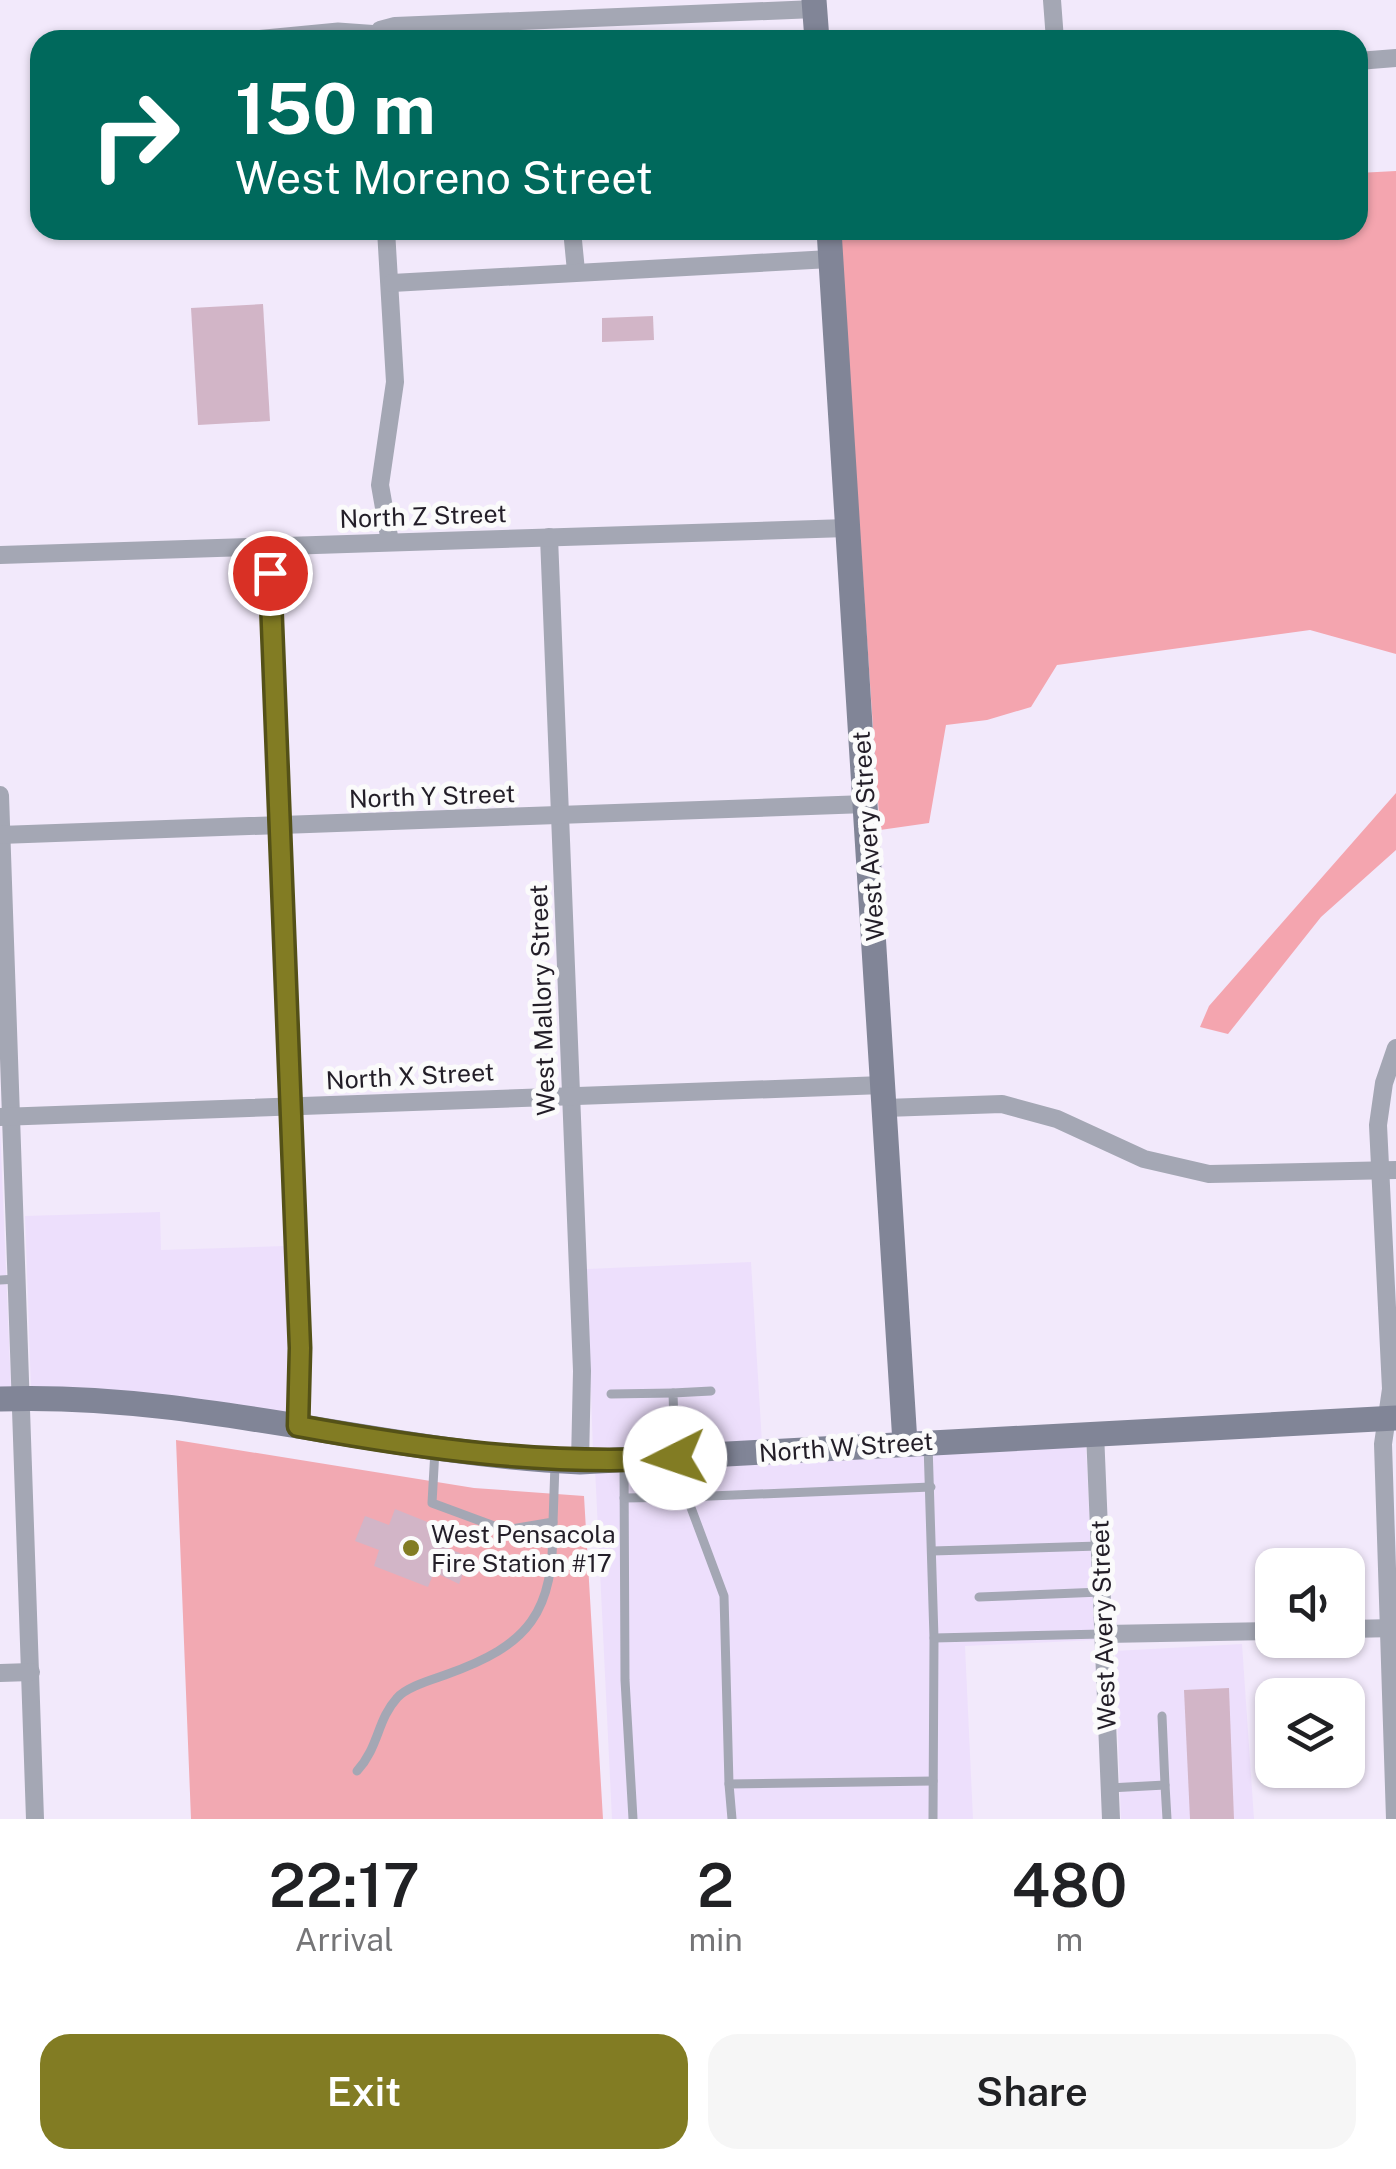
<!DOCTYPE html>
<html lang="en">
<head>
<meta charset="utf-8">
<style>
	:root { --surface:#fff; --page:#f6f6f6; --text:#202124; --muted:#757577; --accent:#827c23 }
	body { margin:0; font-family:"Public Sans",sans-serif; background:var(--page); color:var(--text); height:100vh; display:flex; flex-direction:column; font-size:38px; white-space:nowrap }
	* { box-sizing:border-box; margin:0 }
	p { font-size:32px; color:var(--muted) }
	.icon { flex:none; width:55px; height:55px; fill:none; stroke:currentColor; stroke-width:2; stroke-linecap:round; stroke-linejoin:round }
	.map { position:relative; height:1819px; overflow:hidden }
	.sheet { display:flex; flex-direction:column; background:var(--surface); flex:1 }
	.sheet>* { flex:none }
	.hud { position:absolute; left:30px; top:30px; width:1338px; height:210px; border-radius:30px; box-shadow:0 2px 8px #0004; background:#00695c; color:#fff; overflow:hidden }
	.buttons { position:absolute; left:1255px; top:1548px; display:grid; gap:20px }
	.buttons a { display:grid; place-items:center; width:110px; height:110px; border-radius:20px; background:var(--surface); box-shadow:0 2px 8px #0004; font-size:50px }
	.pin { position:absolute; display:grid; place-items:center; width:85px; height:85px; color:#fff; margin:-42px; border:5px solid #fff; border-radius:50%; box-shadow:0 2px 10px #0007 }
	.me { position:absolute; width:110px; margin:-55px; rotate:266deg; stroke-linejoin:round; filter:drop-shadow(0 0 8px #0008) }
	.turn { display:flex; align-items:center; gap:35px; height:210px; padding:0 40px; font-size:45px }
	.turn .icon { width:130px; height:130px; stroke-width:2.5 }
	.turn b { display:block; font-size:70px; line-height:85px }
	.eta { display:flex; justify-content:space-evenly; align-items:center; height:170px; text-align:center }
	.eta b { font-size:60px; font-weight:600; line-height:70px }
	.action { display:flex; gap:20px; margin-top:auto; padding:20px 40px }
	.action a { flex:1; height:115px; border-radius:30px; background:var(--accent); color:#fff; font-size:40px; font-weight:600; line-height:115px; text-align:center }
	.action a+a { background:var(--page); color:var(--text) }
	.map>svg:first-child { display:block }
</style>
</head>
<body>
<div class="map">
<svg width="1396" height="1819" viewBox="0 0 1396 1819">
	<rect width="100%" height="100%" fill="#f2e9fb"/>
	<g fill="#eddffc">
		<polygon points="0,1126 11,1390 0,1390"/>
		<polygon points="160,1212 161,1250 286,1246 288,1415 31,1389 25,1216"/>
		<polygon points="751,1262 762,1443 593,1453 587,1269"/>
		<polygon points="1086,1445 1095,1640 965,1646 973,1819 612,1819 595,1468"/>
		<polygon points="1242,1644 1254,1819 1121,1819 1115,1651"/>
	</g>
	<polygon fill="#f2a9b2" points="176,1440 474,1488 584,1496 603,1819 191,1819"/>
	<g fill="#f4a5af">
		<polygon points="1396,171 1396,654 1310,630 1057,665 1031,707 987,720 946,725 929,823 880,830 839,230 1358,230 1358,173"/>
		<polygon points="1396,793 1396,850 1321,917 1228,1034 1200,1027 1209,1006"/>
	</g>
	<g fill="#d2b5c7">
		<polygon points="263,304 270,421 198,425 191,308"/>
		<polygon points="653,316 654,340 602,342 602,318"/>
		<polygon points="395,1509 450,1531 443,1546 469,1557 459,1584 434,1572 428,1587 374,1566 379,1550 355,1541 365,1516 389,1525"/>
		<polygon points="1229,1688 1234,1819 1190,1819 1184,1690"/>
	</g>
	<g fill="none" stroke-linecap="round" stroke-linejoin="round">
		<g stroke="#a4a7b4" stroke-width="9">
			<polyline points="200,40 338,27 380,30"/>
			<polyline points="0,1280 17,1279"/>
			<polyline points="611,1394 673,1393"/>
			<polyline points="928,1444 934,1638 933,1819"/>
			<polyline points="435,1450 432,1503 505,1530 553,1522 555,1464"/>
			<polyline points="675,1455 673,1393 711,1391"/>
			<polyline points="682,1460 687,1497 931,1487"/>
			<polyline points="624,1462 625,1680 633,1819"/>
			<polyline points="624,1498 687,1497 724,1596 729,1784"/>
			<polyline points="932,1551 1099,1546"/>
			<polyline points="979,1597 1101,1592"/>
			<polyline points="934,1638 1102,1634"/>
			<polyline points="1162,1716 1165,1785"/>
			<path d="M357,1771C379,1747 377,1720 397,1698C406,1687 431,1680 445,1675C530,1645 554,1613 553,1522"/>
			<polyline points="1109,1788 1165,1785 1167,1819"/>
			<polyline points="732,1819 729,1784 933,1781"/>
		</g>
		<g stroke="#a4a7b4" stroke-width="18">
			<polyline points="1052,0 1055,40"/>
			<polyline points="375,40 380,30 395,26 815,9"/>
			<polyline points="1358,61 1396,58"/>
			<polyline points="386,230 395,382 380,485 390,542"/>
			<polyline points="572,230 576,271"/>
			<polyline points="392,283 830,259"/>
			<polyline points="549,537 582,1371 580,1462"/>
			<polyline points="270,545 300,1348 297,1426"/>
			<polyline points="0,555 847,528"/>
			<polyline points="0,795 35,1819"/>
			<polyline points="0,835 866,804"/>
			<polyline points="885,1108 1002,1104 1057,1119 1144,1159 1209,1174 1396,1170"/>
			<polyline points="0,1117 883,1085"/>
			<polyline points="1095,1432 1111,1819"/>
			<polyline points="1348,1629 1396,1628"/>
			<polyline points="1105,1634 1272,1631"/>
			<polyline points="0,1673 31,1672"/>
			<polyline points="1395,1819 1383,1444 1391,1389 1378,1125 1384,1083 1396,1048"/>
		</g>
		<g stroke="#818597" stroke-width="25">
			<polyline points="814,0 817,40"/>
			<polyline points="829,230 905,1443"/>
			<path d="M0,1399C196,1392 385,1454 580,1462L1396,1418"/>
		</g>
	</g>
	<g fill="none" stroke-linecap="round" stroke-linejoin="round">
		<defs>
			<path id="route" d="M270,573L300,1348L298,1426C424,1449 546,1466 675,1458"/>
		</defs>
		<use href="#route" stroke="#545117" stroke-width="25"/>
		<use href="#route" stroke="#827c23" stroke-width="18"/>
	</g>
	<circle fill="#827c23" stroke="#fbfbfb" stroke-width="4" cx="411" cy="1548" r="10"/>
	<g text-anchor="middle" stroke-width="10" stroke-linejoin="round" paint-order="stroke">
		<g font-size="25" fill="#231e28" stroke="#fbfbfb">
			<text transform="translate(423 516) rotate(-2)" y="9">North Z Street</text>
			<text transform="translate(432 796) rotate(-2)" y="9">North Y Street</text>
			<text transform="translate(868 836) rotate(-94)" y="9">West Avery Street</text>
			<text transform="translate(542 1000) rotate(-92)" y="9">West Mallory Street</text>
			<text transform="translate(410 1076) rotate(-3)" y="9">North X Street</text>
			<text transform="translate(846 1447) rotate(-4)" y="9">North W Street</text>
			<text transform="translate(1103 1625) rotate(-92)" y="9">West Avery Street</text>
		</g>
		<g font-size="25" fill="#231e28" stroke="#fbfbfb" text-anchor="start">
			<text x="431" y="1543">West Pensacola<tspan x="431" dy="29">Fire Station #17</tspan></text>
		</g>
	</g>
</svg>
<div class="buttons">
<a><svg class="icon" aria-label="sound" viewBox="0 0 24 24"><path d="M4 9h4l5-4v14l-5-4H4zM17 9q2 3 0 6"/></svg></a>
<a><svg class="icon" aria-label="layers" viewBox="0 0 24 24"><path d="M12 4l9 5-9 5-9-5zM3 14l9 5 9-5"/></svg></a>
</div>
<div class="pin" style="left:270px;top:573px;background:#d93025"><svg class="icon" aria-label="arrive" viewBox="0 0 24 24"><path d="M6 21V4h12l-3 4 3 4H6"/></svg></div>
<svg class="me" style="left:675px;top:1458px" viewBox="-20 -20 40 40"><circle r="19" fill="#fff"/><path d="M0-13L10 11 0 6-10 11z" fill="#827c23"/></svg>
<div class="hud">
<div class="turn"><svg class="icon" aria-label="right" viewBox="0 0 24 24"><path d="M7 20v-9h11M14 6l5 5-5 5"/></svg><div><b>150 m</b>West Moreno Street</div></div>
</div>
</div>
<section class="sheet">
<div class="eta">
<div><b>22:17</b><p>Arrival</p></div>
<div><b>2</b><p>min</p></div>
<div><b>480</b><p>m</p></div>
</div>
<div class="action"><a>Exit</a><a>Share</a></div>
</section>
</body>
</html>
